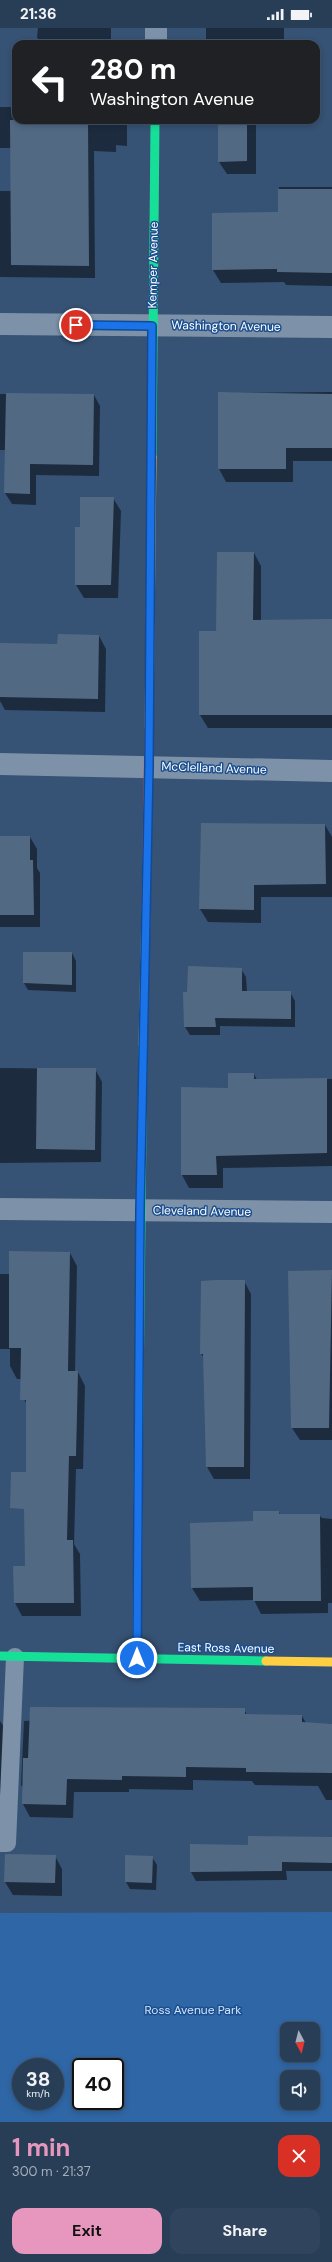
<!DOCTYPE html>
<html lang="en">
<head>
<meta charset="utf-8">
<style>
	:root { --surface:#283e57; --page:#30455d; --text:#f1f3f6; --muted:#a5aeba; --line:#44576d; --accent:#e797bd }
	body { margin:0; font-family:"DM Sans",sans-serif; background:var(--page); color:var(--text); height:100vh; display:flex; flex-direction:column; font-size:15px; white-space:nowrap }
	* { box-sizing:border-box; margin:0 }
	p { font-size:13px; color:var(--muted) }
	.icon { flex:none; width:22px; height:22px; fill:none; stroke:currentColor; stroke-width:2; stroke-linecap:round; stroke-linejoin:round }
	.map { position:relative; height:2094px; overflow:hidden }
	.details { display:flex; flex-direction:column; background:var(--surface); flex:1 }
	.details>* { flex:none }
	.hud { position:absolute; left:12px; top:12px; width:308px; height:84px; border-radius:12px; box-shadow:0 2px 6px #0003,0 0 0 1px var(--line); background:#202124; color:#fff; overflow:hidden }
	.needle { width:26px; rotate:173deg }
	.controls { position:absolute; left:280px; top:1994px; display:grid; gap:8px }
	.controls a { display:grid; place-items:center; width:40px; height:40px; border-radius:8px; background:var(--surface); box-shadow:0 2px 6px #0003,0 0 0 1px var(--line); font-size:20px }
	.speed { position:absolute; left:12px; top:2030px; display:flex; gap:8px; font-size:20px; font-weight:700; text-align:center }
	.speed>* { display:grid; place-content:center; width:52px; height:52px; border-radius:50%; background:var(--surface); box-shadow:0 2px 6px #0003,0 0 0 1px var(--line); line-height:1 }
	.speed small { font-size:10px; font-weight:400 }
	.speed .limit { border:2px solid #111; border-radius:6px; background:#fff; color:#111 }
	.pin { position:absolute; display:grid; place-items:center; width:34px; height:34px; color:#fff; margin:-17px; border:2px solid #fff; border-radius:50%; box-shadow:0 1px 4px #0007 }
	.me { position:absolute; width:44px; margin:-22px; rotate:0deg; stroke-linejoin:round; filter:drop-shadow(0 0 3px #0008) }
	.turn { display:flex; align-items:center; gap:14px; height:84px; padding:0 12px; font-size:18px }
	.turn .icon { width:52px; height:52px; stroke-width:2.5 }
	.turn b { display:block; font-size:28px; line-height:34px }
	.round { display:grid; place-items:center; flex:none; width:42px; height:42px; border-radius:12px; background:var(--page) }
	.overview { display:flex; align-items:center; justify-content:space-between; height:68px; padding:0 12px }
	h1 { font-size:24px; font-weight:700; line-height:30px; color:var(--accent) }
	.action { display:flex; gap:8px; margin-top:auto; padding:8px 12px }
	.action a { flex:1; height:46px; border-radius:12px; background:var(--accent); color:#111; font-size:16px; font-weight:700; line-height:46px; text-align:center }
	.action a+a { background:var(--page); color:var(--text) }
	.status { display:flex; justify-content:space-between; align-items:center; height:28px; padding:0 20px; background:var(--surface); direction:ltr }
	.status svg { height:11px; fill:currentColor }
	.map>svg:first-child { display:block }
</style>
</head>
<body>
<div class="status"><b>21:36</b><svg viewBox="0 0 49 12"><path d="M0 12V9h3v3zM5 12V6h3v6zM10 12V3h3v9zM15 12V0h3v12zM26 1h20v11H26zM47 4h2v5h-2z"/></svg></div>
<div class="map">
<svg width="332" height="2094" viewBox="0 0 332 2094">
	<rect width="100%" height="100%" fill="#365274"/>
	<path fill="#2f66a5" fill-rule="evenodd" d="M332,1884V2094H0V1885ZM287,2001H313V2027H287ZM21,2039H55V2073H21ZM81,2039H115V2073H81ZM287,2049H313V2075H287Z"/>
	<g fill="#0007">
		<polygon points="38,0 111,0 111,16 41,16 37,9"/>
		<rect x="206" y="0" width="78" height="16"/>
		<polygon points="0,79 16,79 16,92 127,92 127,118 116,117 116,124 94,123 95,250 0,249 0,163 11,163 11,120 0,120"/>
		<polygon points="218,92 256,92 256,146 227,146 219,134"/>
		<polygon points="279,159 332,159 332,258 286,257 284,254 221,255 213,242 278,185"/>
		<polygon points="332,364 332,433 293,433 293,454 226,454 219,441 219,365"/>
		<polygon points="0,366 94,367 100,378 99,448 36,447 36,477 12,476 5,465 6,422 0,422"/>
		<polygon points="113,470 121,483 118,570 84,570 76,557 81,500"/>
		<polygon points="254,525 261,538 261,593 332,594 332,700 208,700 200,687 217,604"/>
		<polygon points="99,608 106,621 105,684 5,682 0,673 0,616 58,617"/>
		<polygon points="325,797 332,809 332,869 261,869 261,895 208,894 200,881"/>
		<polygon points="0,809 30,809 37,821 37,840 40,845 40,899 0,899"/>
		<polygon points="72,925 76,933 76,964 28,962 24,955"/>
		<polygon points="241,941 246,949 247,964 290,964 295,973 295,999 220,998 220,1007 190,1007 185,999 188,965"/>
		<polygon points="0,1040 95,1041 102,1054 101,1134 0,1135"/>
		<polygon points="254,1046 257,1052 332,1051 332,1138 223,1140 223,1160 189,1160 182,1147 229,1061"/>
		<polygon points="70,1225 77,1238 75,1344 78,1344 85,1358 83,1441 76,1441 74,1516 80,1526 81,1588 22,1588 15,1575 26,1540 27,1377 24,1371 24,1351 17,1351 10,1338 10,1321 0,1321 0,1246 10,1246"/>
		<polygon points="332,1243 332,1412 300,1412 292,1400 289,1244"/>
		<polygon points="244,1253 251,1266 250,1451 214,1451 207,1439 205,1331 201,1326"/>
		<polygon points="279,1484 280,1487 319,1487 322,1490 332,1491 332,1575 328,1575 328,1585 261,1586 254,1572 200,1573 192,1560 254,1494"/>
		<polygon points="244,1681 247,1687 302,1688 306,1695 332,1697 332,1772 326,1772 318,1758 255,1757 252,1753 193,1752 193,1762 129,1761 129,1764 74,1764 73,1790 30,1789 23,1776 23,1760 21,1757 24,1693"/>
		<polygon points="0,1693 9,1706 0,1770"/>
		<polygon points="332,1810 332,1843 286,1843 287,1852 196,1853 191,1844 191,1817 249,1818"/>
		<polygon points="55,1828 62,1841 62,1868 13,1867 5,1854"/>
		<polygon points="152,1829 157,1837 156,1862 130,1861 126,1854"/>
	</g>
	<g fill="#526984">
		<polygon points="10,92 88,92 89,238 11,237"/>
		<polygon points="218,92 247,92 247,133 218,134"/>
		<polygon points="278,161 332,161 332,245 277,244 277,241 212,242 212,185 278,184"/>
		<polygon points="218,364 332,366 332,420 286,420 286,441 218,441"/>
		<polygon points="6,365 94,366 93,437 30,436 30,466 4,465"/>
		<polygon points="80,469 114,469 111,557 75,557 75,499 80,499"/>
		<polygon points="217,524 254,524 253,592 332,591 332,687 199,687 199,603 216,603"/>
		<polygon points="58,606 99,607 98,671 0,669 0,615 57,616"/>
		<polygon points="201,795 325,796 326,856 254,857 254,882 199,881"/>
		<polygon points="0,808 30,808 30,832 33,832 34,887 0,887"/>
		<polygon points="23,924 72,924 72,957 23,955"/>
		<polygon points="188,938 242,940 242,963 291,963 291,991 215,990 216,999 184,999 183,964 187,964"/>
		<polygon points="37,1040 96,1040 95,1122 36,1121"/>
		<polygon points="228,1045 254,1045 254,1051 327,1050 327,1125 216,1128 217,1147 181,1147 181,1059 228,1060"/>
		<polygon points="9,1223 70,1224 68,1343 78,1343 76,1428 69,1428 67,1512 73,1512 74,1575 14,1575 13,1538 25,1538 24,1481 10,1480 11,1444 26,1444 26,1372 20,1372 21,1320 9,1320"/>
		<polygon points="332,1242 329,1400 291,1400 288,1243"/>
		<polygon points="216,1252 245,1252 244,1439 206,1439 203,1326 200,1326 201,1253"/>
		<polygon points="253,1483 279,1483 279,1486 320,1486 321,1573 253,1573 253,1559 191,1560 190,1495 253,1493"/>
		<polygon points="30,1679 245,1680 245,1686 302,1687 302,1694 332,1696 332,1745 246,1744 246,1740 186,1739 186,1749 122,1748 122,1752 67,1751 66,1777 22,1776 23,1730 28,1730"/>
		<polygon points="248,1808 332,1809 332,1835 282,1834 282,1843 190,1844 190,1816 248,1817"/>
		<polygon points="5,1826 56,1827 55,1855 4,1854"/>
		<polygon points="125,1827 153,1828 152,1855 125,1854"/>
	</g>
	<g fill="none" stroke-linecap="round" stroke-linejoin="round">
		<polyline stroke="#7d92a8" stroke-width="18" points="0,1815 7,1815 15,1629"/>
		<g stroke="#7d92a8" stroke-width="22">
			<polyline points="156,16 156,0"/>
			<polyline points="0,296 332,299"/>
			<polyline points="0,736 332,743"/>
			<polyline points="0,1181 332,1184"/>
		</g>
		<g stroke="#16e098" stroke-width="9">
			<polyline points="152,429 155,92"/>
			<polyline points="138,1459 143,1016"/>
			<polyline points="0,1628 266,1633"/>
		</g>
		<g stroke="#ffcf43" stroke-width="9">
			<polyline points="149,699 152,429"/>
			<polyline points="143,1016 146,878"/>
			<polyline points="137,1630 138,1459"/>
			<polyline points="266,1633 332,1634"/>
		</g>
		<polyline stroke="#f24e42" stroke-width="9" points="146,878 149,699"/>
	</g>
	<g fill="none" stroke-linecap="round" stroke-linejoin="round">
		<defs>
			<polyline id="route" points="76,297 152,298 149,738 140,1182 137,1630"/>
		</defs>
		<use href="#route" stroke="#114b97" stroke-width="10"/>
		<use href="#route" stroke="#1a73e8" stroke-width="7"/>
	</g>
	<g text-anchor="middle" stroke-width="3" stroke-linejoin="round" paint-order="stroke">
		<g font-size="12" fill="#fff" stroke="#1b4f8f">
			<text transform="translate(153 237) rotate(-89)" y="4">Kemper Avenue</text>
			<text transform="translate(226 298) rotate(1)" y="4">Washington Avenue</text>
			<text transform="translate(214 740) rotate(2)" y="4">McClelland Avenue</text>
			<text transform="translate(202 1183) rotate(1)" y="4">Cleveland Avenue</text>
			<text transform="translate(226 1620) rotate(1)" y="4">East Ross Avenue</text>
		</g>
		<g font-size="12" fill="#cfe3fa" stroke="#1b4f8f">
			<text x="193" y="1986">Ross Avenue Park</text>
		</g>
	</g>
</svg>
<div class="controls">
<a><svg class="needle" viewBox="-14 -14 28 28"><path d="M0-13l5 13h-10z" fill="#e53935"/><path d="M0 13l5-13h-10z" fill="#a5aeba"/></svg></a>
<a><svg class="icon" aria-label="sound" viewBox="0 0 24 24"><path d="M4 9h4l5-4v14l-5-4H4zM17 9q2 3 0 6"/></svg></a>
</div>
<div class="speed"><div>38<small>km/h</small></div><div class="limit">40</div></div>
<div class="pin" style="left:76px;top:297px;background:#d93025"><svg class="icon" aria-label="arrive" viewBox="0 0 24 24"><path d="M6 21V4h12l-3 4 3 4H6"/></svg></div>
<svg class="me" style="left:137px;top:1630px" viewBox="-20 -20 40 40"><circle r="17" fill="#1a73e8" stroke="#fff" stroke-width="3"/><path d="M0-11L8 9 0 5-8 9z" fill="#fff"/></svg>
<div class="hud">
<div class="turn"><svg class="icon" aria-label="left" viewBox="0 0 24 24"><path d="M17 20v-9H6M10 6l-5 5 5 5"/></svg><div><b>280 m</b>Washington Avenue</div></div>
</div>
</div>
<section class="details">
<div class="overview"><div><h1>1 min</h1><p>300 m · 21:37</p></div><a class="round" style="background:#d93025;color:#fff"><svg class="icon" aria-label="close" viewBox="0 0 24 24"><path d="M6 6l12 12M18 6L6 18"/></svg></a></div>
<div class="action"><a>Exit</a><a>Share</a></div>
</section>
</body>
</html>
